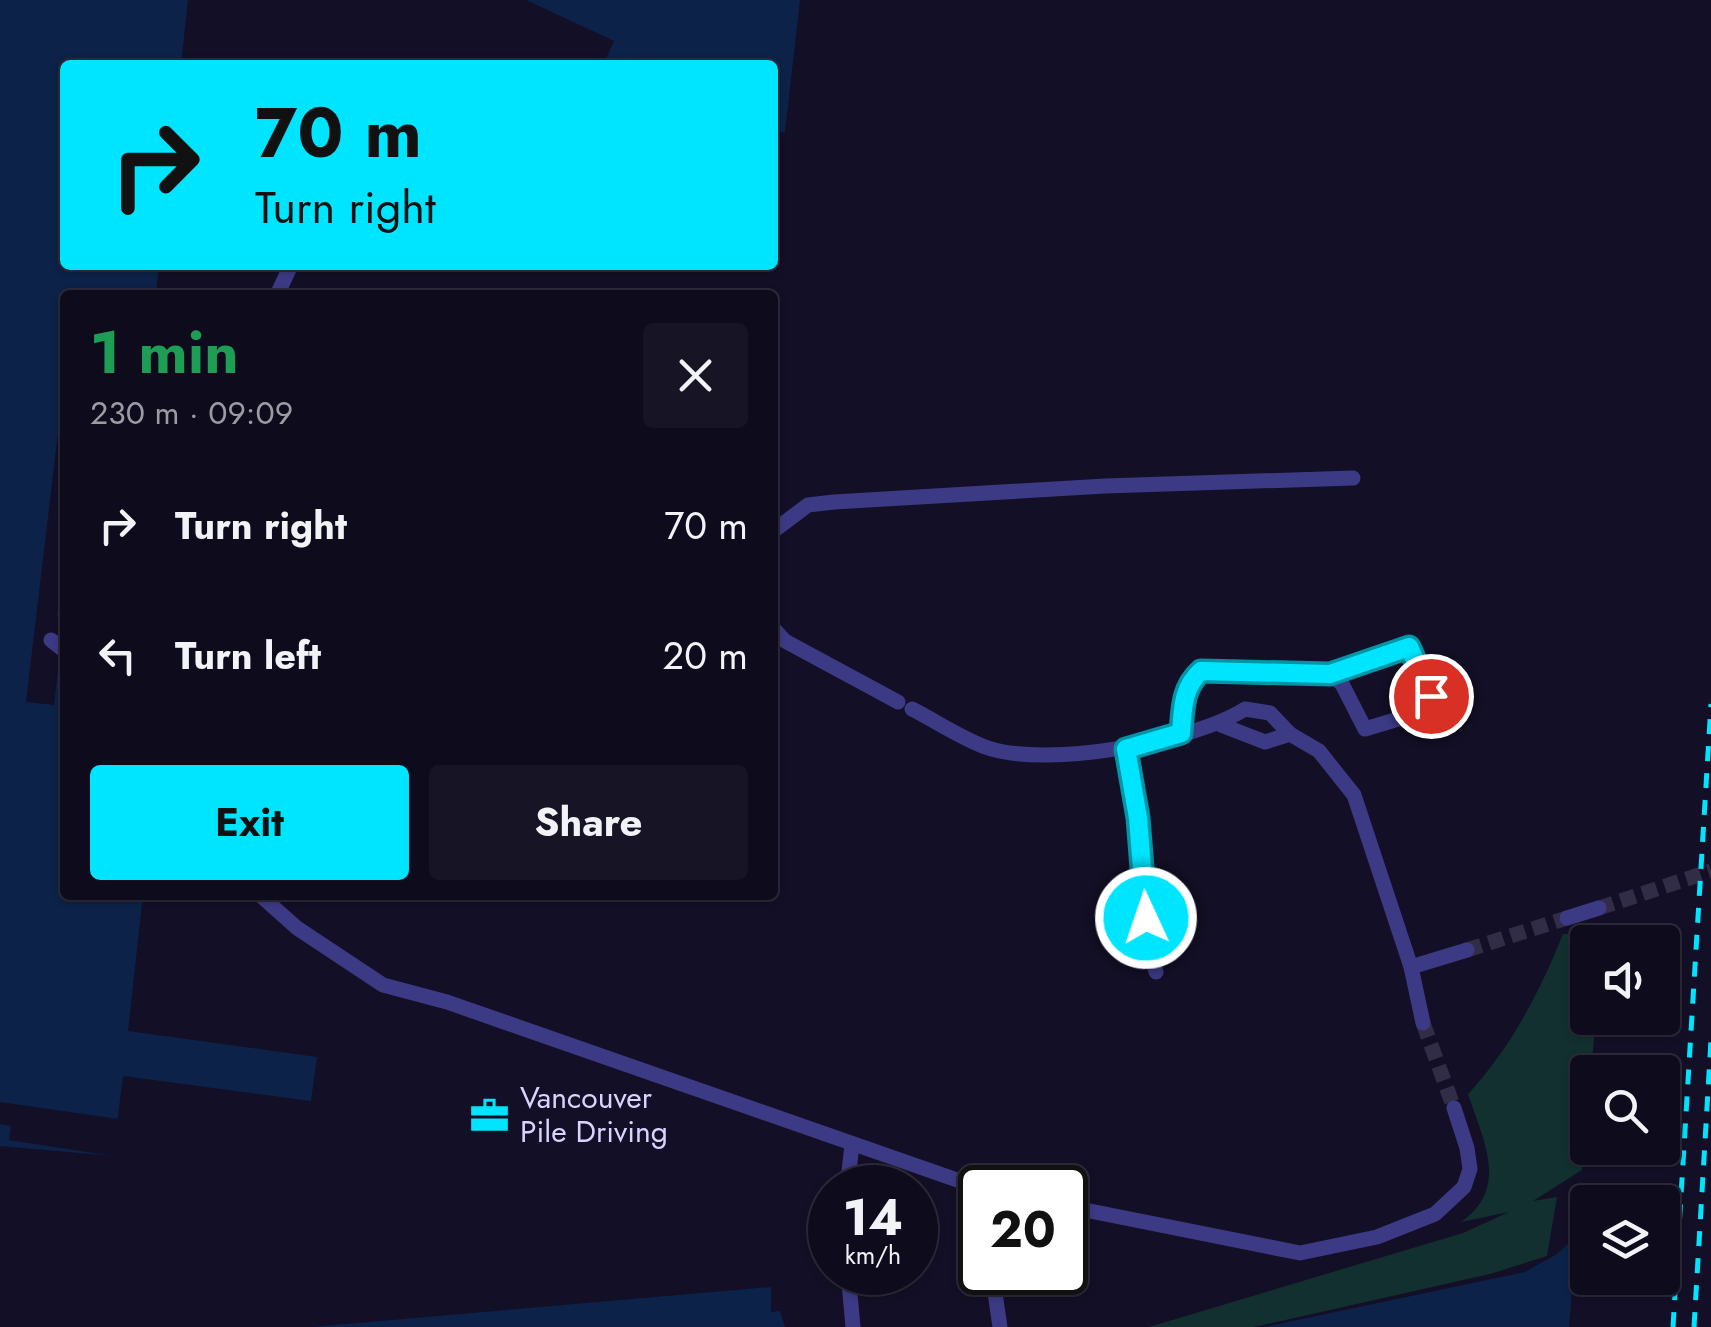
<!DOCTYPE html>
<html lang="en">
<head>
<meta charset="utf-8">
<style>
	:root { --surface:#0e0b1c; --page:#171425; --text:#f1f3f6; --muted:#9b9ba3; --line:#2e2b3b; --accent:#00e5ff }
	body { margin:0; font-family:Jost,sans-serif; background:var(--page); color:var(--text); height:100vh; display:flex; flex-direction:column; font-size:38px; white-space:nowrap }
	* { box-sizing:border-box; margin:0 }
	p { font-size:32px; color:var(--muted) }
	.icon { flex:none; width:55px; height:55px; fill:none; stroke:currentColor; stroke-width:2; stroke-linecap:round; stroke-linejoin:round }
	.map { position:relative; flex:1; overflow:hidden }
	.side { position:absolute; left:60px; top:290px; width:718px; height:610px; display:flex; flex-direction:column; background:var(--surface); border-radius:10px; box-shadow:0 2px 8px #0004,0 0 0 2px var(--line) }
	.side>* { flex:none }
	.guide { position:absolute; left:60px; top:60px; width:718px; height:210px; border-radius:10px; box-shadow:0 2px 8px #0004,0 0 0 2px var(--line); background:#00e5ff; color:#111; overflow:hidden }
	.controls { position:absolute; left:1570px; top:925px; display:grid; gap:20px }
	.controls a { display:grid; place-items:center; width:110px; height:110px; border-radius:10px; background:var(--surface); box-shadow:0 2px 8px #0004,0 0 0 2px var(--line); font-size:50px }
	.speed { position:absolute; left:808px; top:1165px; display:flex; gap:20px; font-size:50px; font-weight:700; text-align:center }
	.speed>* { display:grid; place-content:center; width:130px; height:130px; border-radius:50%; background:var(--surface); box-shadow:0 2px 8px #0004,0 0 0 2px var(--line); line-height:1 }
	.speed small { font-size:25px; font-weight:400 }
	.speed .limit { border:5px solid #111; border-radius:15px; background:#fff; color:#111 }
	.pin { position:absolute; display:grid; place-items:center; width:85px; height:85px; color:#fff; margin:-42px; border:5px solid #fff; border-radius:50%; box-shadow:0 2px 10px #0007 }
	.me { position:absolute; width:110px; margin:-55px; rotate:357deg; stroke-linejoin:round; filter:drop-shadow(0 0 8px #0008) }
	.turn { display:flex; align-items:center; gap:35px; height:210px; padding:0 30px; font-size:45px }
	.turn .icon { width:130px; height:130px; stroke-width:2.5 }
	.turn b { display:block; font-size:70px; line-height:85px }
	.round { display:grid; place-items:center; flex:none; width:105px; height:105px; border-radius:10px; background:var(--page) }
	.overview { display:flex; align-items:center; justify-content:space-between; height:170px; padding:0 30px }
	h1 { font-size:60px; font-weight:700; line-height:75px; color:#1e9e55 }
	.button { display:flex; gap:20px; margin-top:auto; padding:20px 30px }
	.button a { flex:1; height:115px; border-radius:10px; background:var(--accent); color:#111; font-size:40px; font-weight:700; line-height:115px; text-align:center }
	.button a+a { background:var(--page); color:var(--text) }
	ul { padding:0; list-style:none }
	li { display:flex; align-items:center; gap:30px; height:130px; padding:0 30px }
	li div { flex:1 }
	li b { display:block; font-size:38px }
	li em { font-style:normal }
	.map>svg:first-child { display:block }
</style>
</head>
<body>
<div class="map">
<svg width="1711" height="1327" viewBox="0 0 1711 1327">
	<rect width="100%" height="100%" fill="#130f26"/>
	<path fill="#12302f" d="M1594,933L1599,942H1588V1018H1596L1582,1170L1533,1201L1557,1197L1547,1256L1490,1274L1254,1327H1149L1463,1233L1509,1212L1461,1222C1510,1188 1483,1140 1468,1094C1511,1048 1540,991 1563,934Z"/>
	<g fill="#0c2248">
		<polygon points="0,0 241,0 234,65 65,65 65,265 213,265 209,295 65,295 65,895 143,895 128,1031 317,1057 311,1101 123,1076 113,1156 0,1146"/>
		<polygon points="404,0 800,0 785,132 773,133 772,65 544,65"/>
		<polygon points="1587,1226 1590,1327 1264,1327 1525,1272 1557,1254"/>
		<polygon points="771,1287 771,1312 780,1311 785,1327 311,1327"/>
	</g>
	<g fill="#130f26">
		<polygon points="188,0 241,0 234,65 181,65"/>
		<polygon points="404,0 526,0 614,41 603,65 544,65"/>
		<polygon points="159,265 213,265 209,295 156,295"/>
		<polygon points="65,374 65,552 57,616 65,622 65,665 59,662 54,705 26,702"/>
		<polygon points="1711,1100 1709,1202 1662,1253 1662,1202 1608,1201"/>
		<polygon points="0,1102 118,1119 113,1156 9,1140 11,1126 0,1124"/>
		<polygon points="1587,1221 1588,1278 1642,1278 1597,1327 1569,1327 1577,1229"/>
	</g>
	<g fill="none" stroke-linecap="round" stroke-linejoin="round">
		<g stroke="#312d47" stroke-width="15" stroke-dasharray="15 8" stroke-linecap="butt">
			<polyline points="1599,908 1711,871"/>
			<polyline points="1467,950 1567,918"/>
			<polyline points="1423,1023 1454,1108"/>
		</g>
		<g stroke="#3d3a85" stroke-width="15">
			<polyline points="277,295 291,265"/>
			<polyline points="772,532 808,505 834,502 1105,486 1353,478"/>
			<polyline points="772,627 785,641 898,702"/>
			<polyline points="51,640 65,651"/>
			<path d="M912,709C936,721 962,739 988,748C1048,768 1193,742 1245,709L1270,713L1290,734L1319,751L1354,795L1411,967L1423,1023"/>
			<polyline points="1221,725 1265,742 1290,734"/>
			<path d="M1181,733C1183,704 1182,675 1216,668L1330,674L1342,684L1365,729L1425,711L1430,704L1409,647L1330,674"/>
			<polyline points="1126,749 1139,818 1148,948 1156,972"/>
			<polyline points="260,895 297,928 383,985 447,1002 980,1188"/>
			<polyline points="1567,918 1599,908"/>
			<polyline points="1411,967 1467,950"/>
			<polyline points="847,1188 852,1145"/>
			<polyline points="1065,1206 1300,1253 1377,1237 1435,1214 1464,1187 1470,1169 1467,1148 1454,1108"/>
			<polyline points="848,1272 853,1327"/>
			<polyline points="992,1272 1000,1327"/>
		</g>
		<g stroke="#00e5ff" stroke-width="5" stroke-dasharray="15 12" stroke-linecap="butt">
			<polyline points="1673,1327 1711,704"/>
			<polyline points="1694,1327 1711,1040"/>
		</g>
	</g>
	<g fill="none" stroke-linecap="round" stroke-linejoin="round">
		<defs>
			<path id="route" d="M1146,918L1138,818L1126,749L1181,733C1183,709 1182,688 1201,671L1330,674L1409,647L1431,696"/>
		</defs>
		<use href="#route" stroke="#0095a6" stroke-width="25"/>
		<use href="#route" stroke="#00e5ff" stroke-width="18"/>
	</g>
	<defs>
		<symbol id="office-bare" viewBox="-9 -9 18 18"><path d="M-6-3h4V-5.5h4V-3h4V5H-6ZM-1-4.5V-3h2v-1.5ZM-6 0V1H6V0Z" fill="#00e5ff" stroke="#130f26" stroke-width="2.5" paint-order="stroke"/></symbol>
	</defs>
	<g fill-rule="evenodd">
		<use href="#office-bare" x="462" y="1088" width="55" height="55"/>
	</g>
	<g text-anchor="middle" stroke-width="8" stroke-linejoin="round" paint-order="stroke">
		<g font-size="30" fill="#d9d4ff" stroke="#130f26" text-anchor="start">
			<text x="520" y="1108">Vancouver<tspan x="520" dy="34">Pile Driving</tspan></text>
		</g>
	</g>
</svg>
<div class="controls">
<a><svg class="icon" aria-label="sound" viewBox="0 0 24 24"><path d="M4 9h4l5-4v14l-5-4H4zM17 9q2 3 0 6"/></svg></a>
<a><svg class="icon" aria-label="search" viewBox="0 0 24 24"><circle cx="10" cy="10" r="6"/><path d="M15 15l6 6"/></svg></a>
<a><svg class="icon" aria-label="layers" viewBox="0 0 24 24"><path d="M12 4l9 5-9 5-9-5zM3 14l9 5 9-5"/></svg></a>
</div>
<div class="speed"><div>14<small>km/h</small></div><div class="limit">20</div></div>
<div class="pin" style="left:1431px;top:696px;background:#d93025"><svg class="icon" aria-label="arrive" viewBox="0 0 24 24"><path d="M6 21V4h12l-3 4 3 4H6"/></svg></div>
<svg class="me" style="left:1146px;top:918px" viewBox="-20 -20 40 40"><circle r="17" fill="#00e5ff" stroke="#fff" stroke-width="3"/><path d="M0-11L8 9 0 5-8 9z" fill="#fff"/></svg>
<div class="guide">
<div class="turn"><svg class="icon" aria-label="right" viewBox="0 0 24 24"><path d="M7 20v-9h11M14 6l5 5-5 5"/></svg><div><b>70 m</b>Turn right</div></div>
</div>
<section class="side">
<div class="overview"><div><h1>1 min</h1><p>230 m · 09:09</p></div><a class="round"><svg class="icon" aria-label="close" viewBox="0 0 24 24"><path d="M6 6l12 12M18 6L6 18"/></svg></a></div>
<ul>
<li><svg class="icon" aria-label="right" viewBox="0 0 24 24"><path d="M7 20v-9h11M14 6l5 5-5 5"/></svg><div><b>Turn right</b></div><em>70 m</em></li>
<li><svg class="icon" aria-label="left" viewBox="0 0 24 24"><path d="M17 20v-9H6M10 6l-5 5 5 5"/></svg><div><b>Turn left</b></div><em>20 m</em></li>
</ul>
<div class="button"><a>Exit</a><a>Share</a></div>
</section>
</div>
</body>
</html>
